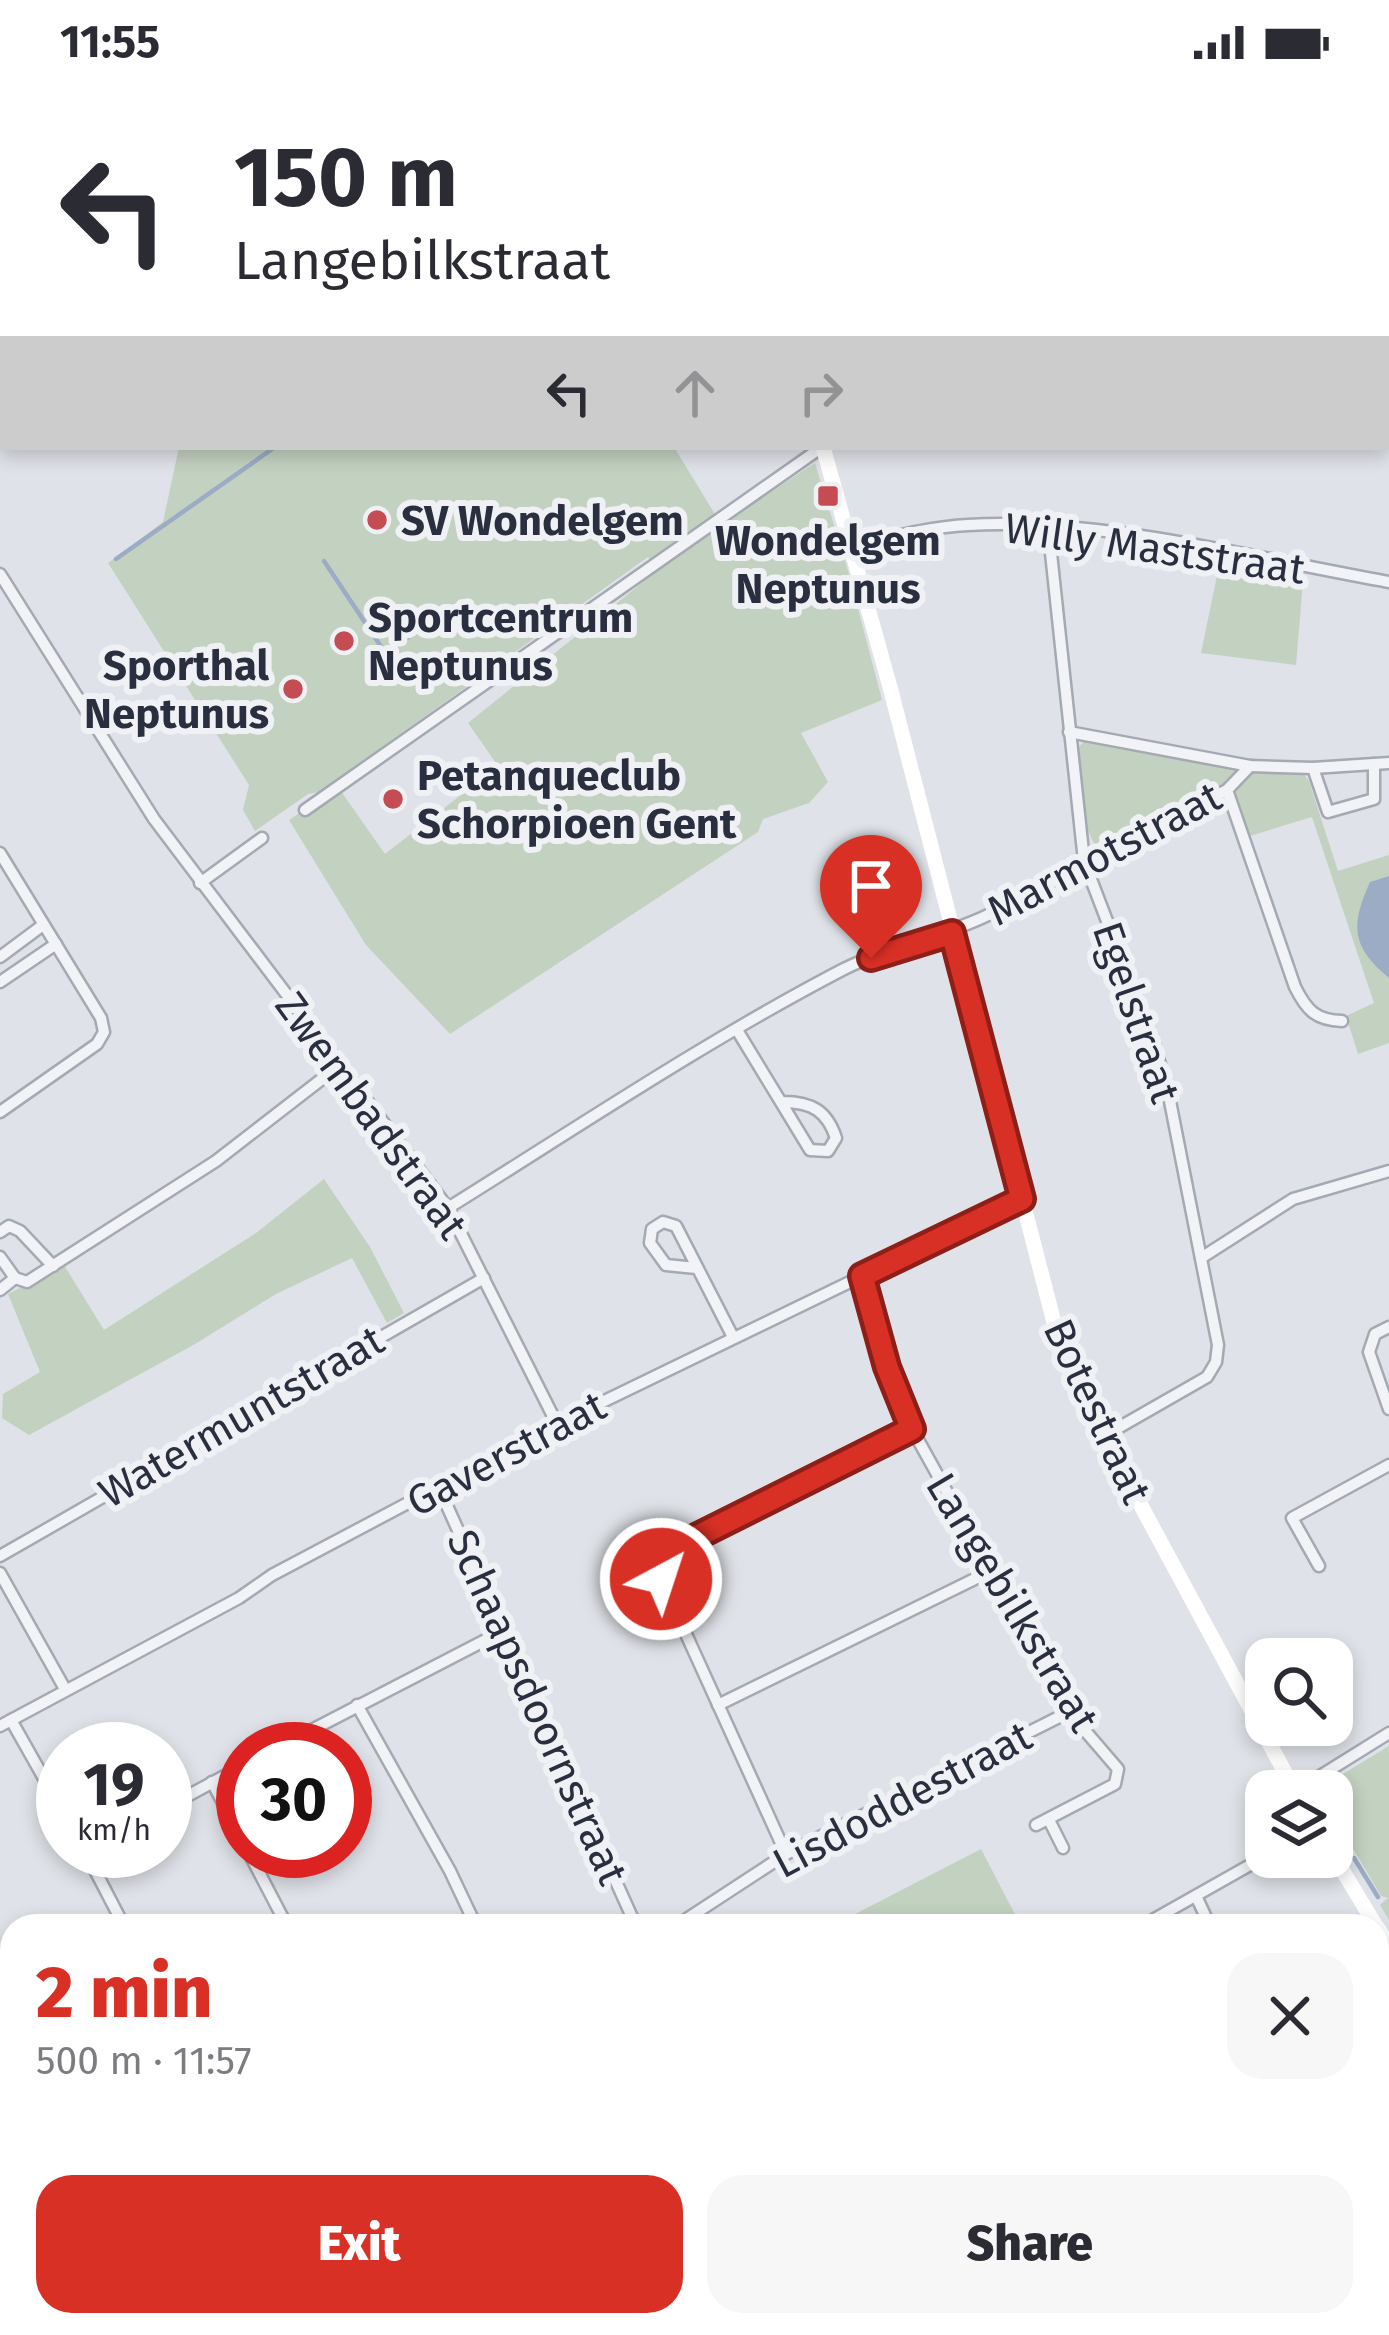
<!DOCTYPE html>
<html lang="en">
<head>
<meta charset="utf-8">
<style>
	:root { --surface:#fff; --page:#f7f7f7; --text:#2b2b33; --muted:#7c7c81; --accent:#d93025 }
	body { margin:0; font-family:"Fira Sans",sans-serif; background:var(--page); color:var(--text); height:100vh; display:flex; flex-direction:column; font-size:45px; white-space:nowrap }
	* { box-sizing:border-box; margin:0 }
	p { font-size:39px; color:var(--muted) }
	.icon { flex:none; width:66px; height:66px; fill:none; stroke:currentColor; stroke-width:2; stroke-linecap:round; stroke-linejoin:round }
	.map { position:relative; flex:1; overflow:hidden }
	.details { position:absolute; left:0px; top:1830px; width:1389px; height:423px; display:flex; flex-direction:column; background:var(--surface); border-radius:36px 36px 0 0; box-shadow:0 6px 18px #0003 }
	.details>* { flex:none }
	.top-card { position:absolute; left:0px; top:0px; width:1389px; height:366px; box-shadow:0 6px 18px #0003; background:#fff; color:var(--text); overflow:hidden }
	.tools { position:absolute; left:1245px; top:1554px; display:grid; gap:24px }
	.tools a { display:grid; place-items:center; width:108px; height:108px; border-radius:24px; background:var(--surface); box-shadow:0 6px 18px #0003; font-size:60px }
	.speed { position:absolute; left:36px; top:1638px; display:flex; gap:24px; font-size:60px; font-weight:700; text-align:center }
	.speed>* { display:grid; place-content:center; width:156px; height:156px; border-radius:50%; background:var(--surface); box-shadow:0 6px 18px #0003; line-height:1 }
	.speed small { font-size:30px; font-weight:400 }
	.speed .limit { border:18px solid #d22; background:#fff; color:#111 }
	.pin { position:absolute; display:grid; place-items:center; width:102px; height:102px; color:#fff; margin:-123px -51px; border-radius:50% 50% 50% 0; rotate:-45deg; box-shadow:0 0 12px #0007 }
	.pin .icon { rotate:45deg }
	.me { position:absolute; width:132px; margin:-66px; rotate:40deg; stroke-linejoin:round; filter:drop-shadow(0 0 9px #0008) }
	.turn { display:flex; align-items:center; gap:42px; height:252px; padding:0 36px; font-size:54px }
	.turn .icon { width:156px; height:156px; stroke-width:2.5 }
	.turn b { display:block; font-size:84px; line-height:102px }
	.lanes { display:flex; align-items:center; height:114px; padding:0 36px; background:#0003; justify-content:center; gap:60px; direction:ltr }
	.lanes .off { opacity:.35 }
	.round { display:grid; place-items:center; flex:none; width:126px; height:126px; border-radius:36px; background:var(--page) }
	.summary { display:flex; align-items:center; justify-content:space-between; height:204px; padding:0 36px }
	h1 { font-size:72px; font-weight:800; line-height:90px; color:var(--accent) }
	.button { display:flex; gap:24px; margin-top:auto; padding:24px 36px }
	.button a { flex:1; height:138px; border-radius:36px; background:var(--accent); color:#fff; font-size:48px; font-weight:800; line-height:138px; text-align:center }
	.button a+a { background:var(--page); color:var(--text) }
	.status { display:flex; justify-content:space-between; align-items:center; height:84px; padding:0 60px; background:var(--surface); direction:ltr }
	.status svg { height:33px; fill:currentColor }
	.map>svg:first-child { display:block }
</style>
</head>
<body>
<div class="status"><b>11:55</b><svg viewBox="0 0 49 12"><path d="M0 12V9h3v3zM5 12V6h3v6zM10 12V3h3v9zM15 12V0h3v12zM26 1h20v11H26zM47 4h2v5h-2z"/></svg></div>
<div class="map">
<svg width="1389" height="2251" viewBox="0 0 1389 2251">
	<rect width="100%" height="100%" fill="#dfe2e8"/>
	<g fill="#c3d1c1">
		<polygon points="179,363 674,363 721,440 815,379 849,490 882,616 801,649 828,698 809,719 763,735 758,748 450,950 366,861 289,736 338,703 385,770 498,682 468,639 658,486 648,473 319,708 308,710 255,747 243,726 249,701 108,479 163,438"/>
		<polygon points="1219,482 1303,497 1296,581 1201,569"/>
		<path d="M1087,654L1302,688L1309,697L1338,787L1389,771V959L1358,970L1346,932L1374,919L1312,733L1250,752L1231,700L1097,763C1079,741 1082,693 1079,663Z"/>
		<polygon points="324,1095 370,1163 404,1229 387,1239 352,1174 276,1210 195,1260 29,1351 2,1334 3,1310 40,1288 8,1210 64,1181 104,1246 256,1149"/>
		<polygon points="1389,1662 1389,1836 1380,1821 1388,1814 1381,1812 1332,1729 1332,1707 1318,1705"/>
		<polygon points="981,1765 1021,1842 832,1842"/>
	</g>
	<path fill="#9cacc5" d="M1389,792V894C1350,862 1351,840 1370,798Z"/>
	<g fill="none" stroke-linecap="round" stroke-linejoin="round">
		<g stroke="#9cacc5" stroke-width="4.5">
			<polyline points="116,475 275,363"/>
			<polyline points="324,477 382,564 394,563 453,522"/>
			<polyline points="1332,1736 1339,1747"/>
			<polyline points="1354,1774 1378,1813"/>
		</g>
		<g stroke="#9cacc5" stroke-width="14">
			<polyline points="1377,2171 1389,2165"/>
			<polyline points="1231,2251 1248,2241"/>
		</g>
		<defs>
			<g id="street">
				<polyline points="918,0 919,3"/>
				<polyline points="1107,0 1109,3"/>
				<polyline points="1351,0 1352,3"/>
				<polyline points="4,3 5,0"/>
				<polyline points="977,3 983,0"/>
				<polyline points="0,73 3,25"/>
				<polyline points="1386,132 1389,133"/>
				<polyline points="1386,275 1389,276"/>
				<polyline points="0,318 3,318"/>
				<polyline points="1048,441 1084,777 1153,957 1168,1007 1218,1261 1216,1278 1207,1293 1104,1352"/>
				<path d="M850,463C889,454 928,443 968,441C1100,433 1258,475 1389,498"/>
				<polyline points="0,490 154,735 448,1124 557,1340"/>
				<polyline points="1069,648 1250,682 1313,684 1389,679"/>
				<polyline points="1313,684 1328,728 1374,715 1374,680"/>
				<path d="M1227,706L1295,903C1307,927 1316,936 1342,937"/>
				<polyline points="305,726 822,363"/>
				<polyline points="0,769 101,934 104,948 97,960 0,1028"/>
				<polyline points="200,799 262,754"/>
				<polyline points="0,873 43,841"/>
				<polyline points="0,898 56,860"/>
				<path d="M737,946L810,1066L828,1067L836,1054C827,1027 812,1018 783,1018"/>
				<path d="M448,1124C578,1043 706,957 842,886C889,862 941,854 988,831L1227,706L1250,682"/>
				<polyline points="0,1148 9,1142 20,1147 53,1182"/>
				<polyline points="0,1173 15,1194 27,1198 216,1077 340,981"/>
				<polyline points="1201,1174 1293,1115 1389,1087"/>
				<polyline points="696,1184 666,1181 650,1159 652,1145 663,1138 676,1142 733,1253"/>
				<polyline points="862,1193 888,1283 912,1345 1069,1628 1118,1685 1115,1700 1036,1741"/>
				<polyline points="0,1206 15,1194"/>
				<polyline points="1389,1243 1375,1250 1369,1268 1389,1325"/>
				<polyline points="439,1404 636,1842"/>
				<polyline points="0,1472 484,1194"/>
				<polyline points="1319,1482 1292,1434 1389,1381"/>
				<polyline points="0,1489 65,1605"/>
				<polyline points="357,1621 450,1787 476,1842"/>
				<polyline points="718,1621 989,1488"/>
				<polyline points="11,1636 63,1728"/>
				<polyline points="0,1642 239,1514 272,1491 557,1340 1021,1115"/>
				<polyline points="275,1665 503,1547"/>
				<polyline points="212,1698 243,1757"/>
				<polyline points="1296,1707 1389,1649"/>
				<polyline points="165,1724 243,1682"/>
				<polyline points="1049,1736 1063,1764"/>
				<polyline points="85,1767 124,1842"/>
				<polyline points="248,1767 287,1842"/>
				<polyline points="786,1770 661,1495 661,1481 684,1459 912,1345"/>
				<polyline points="1196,1812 1210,1842"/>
				<polyline points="676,1842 786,1770 1069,1628"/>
				<polyline points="1142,1842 1266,1772"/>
				<polyline points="0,1891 12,1915"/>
				<polyline points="0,1953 12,1946"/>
				<polyline points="0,2035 12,2059"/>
				<polyline points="148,2241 153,2251"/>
				<polyline points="316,2241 321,2251"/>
				<polyline points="585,2241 591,2251"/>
				<polyline points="841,2241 846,2251"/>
				<polyline points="402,2251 419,2241"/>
				<polyline points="1031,2251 1049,2241"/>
			</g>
		</defs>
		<use href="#street" stroke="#a5a9b2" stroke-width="15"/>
		<use href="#street" stroke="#f2f3f6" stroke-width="10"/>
		<g stroke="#fff" stroke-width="15">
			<polyline points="631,0 635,3"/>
			<polyline points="823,363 890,603 1058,1254 1077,1303 1295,1707"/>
			<polyline points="1332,1769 1376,1842"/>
			<polyline points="1377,1843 1389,1862"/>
		</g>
	</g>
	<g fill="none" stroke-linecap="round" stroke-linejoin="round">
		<defs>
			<polyline id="route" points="661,1495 662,1480 684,1459 912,1345 887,1283 862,1192 1022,1115 952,849 871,874"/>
		</defs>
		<use href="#route" stroke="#8d1f18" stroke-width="30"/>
		<use href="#route" stroke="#d93025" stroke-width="21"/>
	</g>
	<g fill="#c54c52" stroke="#eff1f5" stroke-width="4.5">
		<rect x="816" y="400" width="24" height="24" rx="6"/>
		<circle cx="377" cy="436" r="12"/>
		<circle cx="344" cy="557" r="12"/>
		<circle cx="293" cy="605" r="12"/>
		<circle cx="393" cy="715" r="12"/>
	</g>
	<g text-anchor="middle" stroke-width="12" stroke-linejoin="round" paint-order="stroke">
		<g font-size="42" font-weight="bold" fill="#292f3e" stroke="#eff1f5" text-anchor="start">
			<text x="401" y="451">SV Wondelgem</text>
			<text x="828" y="471" text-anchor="middle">Wondelgem<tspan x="828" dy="48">Neptunus</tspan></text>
			<text x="368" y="548">Sportcentrum<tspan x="368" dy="48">Neptunus</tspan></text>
			<text x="269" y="596" text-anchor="end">Sporthal<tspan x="269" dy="48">Neptunus</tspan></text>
			<text x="417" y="706">Petanqueclub<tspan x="417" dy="48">Schorpioen Gent</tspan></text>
		</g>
		<g font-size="42" fill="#292f3e" stroke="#eff1f5">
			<text transform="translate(1155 464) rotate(8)" y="15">Willy Maststraat</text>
			<text transform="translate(1104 769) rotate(-28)" y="15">Marmotstraat</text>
			<text transform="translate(1137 928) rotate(71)" y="15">Egelstraat</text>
			<text transform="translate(372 1031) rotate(54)" y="15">Zwembadstraat</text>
			<text transform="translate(1098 1327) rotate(65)" y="15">Botestraat</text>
			<text transform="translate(241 1332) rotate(-30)" y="15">Watermuntstraat</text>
			<text transform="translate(506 1369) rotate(-28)" y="15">Gaverstraat</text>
			<text transform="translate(1013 1518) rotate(59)" y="15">Langebilkstraat</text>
			<text transform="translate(538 1623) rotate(66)" y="15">Schaapsdoornstraat</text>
			<text transform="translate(902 1715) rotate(-28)" y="15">Lisdoddestraat</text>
		</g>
	</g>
</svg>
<div class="tools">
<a><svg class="icon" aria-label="search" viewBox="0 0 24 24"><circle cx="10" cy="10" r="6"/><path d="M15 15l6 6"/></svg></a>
<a><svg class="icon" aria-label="layers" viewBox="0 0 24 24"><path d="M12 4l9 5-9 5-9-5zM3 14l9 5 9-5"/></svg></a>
</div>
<div class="speed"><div>19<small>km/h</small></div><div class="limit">30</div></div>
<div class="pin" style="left:871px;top:874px;background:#d93025"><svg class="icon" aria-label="arrive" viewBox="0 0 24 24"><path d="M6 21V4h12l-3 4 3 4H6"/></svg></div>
<svg class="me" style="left:661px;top:1495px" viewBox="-20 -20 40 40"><circle r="17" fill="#d93025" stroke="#fff" stroke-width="3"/><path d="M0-11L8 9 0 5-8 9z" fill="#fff"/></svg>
<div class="top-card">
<div class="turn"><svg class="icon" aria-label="left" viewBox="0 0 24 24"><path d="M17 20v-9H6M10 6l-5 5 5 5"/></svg><div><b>150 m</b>Langebilkstraat</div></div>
<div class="lanes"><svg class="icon" aria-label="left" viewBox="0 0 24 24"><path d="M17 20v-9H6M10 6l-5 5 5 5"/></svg><svg class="icon off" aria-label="ahead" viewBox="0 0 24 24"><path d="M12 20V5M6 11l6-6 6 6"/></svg><svg class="icon off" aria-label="right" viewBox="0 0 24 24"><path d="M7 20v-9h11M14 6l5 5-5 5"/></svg></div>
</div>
<section class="details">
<div class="summary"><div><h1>2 min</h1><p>500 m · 11:57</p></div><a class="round"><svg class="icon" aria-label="close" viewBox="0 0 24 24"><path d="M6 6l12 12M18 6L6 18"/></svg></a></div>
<div class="button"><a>Exit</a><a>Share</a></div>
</section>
</div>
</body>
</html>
